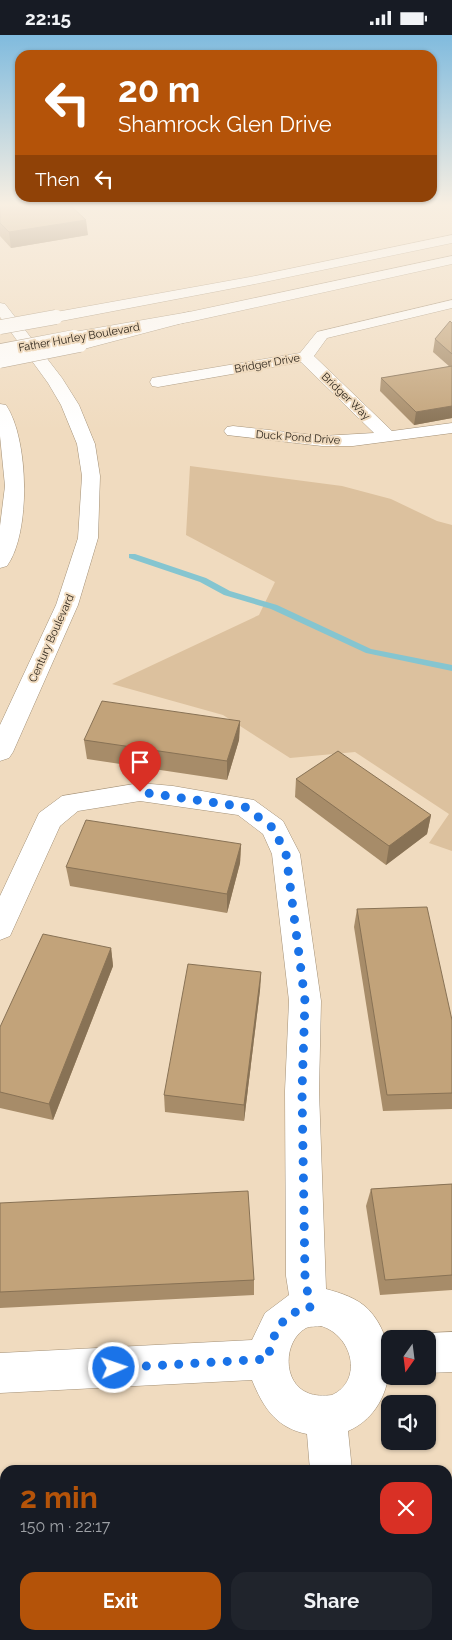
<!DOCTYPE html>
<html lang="en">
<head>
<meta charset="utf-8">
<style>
	:root { --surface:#171b24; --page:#20242c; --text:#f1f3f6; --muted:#9ea1a6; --accent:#b45309 }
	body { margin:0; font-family:Raleway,sans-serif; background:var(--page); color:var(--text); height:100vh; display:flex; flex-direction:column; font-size:19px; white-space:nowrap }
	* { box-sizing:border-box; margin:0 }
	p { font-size:16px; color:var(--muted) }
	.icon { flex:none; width:28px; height:28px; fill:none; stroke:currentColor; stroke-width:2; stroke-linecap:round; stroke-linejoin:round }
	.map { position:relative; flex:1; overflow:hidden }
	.details { position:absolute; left:0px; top:1430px; width:452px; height:175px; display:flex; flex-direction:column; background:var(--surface); border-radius:15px 15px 0 0; box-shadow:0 1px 4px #0004 }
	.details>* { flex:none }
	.top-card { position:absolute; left:15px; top:15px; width:422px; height:152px; border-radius:15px; box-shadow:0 1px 4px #0004; background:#b45309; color:#fff; overflow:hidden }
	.needle { width:32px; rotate:194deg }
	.buttons { position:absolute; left:381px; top:1295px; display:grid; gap:10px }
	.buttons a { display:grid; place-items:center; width:55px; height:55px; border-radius:10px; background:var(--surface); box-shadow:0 1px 4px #0004; font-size:25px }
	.pin { position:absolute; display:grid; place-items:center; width:42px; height:42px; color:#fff; margin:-51px -21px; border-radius:50% 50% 50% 0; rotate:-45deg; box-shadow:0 0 5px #0007 }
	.pin .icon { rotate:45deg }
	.me { position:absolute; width:55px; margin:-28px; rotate:87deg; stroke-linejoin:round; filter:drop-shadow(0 0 4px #0008) }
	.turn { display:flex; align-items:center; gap:18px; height:105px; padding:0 20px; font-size:22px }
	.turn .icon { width:65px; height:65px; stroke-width:2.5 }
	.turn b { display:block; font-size:35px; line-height:42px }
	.then { display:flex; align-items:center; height:48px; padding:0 20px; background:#0003; gap:10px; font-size:19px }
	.round { display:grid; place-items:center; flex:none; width:52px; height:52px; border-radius:15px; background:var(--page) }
	.overview { display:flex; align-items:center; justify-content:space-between; height:85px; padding:0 20px }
	h1 { font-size:30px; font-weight:700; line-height:38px; color:var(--accent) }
	.primary-button { display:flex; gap:10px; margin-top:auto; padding:10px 20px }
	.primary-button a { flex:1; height:58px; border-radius:15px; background:var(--accent); color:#fff; font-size:20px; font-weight:700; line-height:58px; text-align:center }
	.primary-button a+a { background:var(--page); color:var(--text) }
	.status { display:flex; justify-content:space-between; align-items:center; height:35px; padding:0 25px; background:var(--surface); direction:ltr }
	.status svg { height:14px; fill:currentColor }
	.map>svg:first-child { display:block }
</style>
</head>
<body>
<div class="status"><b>22:15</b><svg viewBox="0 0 49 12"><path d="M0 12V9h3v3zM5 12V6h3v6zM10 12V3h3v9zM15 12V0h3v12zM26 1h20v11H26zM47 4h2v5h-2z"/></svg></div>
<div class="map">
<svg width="452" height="1605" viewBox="0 0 452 1605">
	<rect width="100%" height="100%" fill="#f0dbbf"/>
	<polygon fill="#dcc19e" points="190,431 342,451 391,464 437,486 452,490 452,816 429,808 449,779 355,717 290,723 223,680 112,649 259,580 275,547 186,500"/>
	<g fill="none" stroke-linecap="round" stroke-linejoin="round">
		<polygon fill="#85c5d0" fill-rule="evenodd" points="129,519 135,519 206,543 230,556 277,570 371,614 452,630 452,636 366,618 271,574 224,560 200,547 129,523"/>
		<defs>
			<g id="minor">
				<polygon points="452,265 452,273 327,303 314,321 392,396 452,388 452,398 353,411 322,411 227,400 224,396 227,392 233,391 322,401 374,398 301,327 158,352 152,351 150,347 152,343 158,342 300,318 317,297"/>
				<path d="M140,748L173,751L254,765L283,786L300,819L321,966L319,1056L326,1254C341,1258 357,1263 368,1274C402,1309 395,1376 348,1396L352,1435H310L307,1399C276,1393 263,1372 252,1345L0,1358V1318L252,1305L265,1278L289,1260L286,1241L285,1056L289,966L272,819L263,799L238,780L140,766L78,776L60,791L10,901L0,905V861L39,778L62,761ZM321,1291C352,1300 364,1345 332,1360C324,1361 315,1361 308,1358C282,1348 283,1306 306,1293C310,1291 316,1292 321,1291Z"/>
				<polygon points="452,1297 452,1337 428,1338 428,1304 414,1304 428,1298"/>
				<rect x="448" y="1472" width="4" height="44"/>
				<rect x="0" y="1493" width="5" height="44"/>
			</g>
			<g id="tertiary">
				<polygon points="0,268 5,269 62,343 79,370 95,409 100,441 98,503 78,570 13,717 9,723 0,726 0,690 56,570 78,503 82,441 77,409 61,370 48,348 0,282"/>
				<path d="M0,369L6,370C29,404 31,498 7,531L0,533V491L5,451L0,401Z"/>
			</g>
			<g id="secondary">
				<polygon points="452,200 452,208 250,250 56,287 48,282 56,277 250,242"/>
				<polygon points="452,221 452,229 189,287 74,307 66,302 74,297 189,277"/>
			</g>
			<polygon id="motorway" points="189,277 197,282 194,285 80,315 72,310 74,307"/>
		</defs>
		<use href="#minor" stroke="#a39076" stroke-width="1"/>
		<use href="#tertiary" stroke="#a39076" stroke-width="1"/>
		<use href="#secondary" stroke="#a39076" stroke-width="1"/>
		<use href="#motorway" stroke="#a39076" stroke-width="1"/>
		<use href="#minor" fill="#fff" fill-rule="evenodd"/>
		<use href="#tertiary" fill="#fff" fill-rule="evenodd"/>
		<use href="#secondary" fill="#fff" fill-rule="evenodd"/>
		<use href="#motorway" fill="#fff" fill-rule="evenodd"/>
		<defs>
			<g id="secondary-bridge">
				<polyline points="0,292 56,282"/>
				<polyline points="0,316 74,302"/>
			</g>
			<polyline id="motorway-bridge" points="0,326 80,310"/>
		</defs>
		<use href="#secondary-bridge" stroke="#a39076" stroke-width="15" stroke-linecap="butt"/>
		<use href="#motorway-bridge" stroke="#a39076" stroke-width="15" stroke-linecap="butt"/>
		<use href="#secondary-bridge" stroke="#fff" stroke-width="14"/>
		<use href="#motorway-bridge" stroke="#fff" stroke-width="14"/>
	</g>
	<g fill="#a78c69">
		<polygon points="0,170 88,200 11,213 0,201"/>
		<polygon points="452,288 452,383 414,390 380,356 381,343 450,332 433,317 435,304"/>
		<polygon points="240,686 239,705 227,745 87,724 84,705"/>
		<polygon points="296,744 431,780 427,799 386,830 295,762"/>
		<polygon points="241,809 240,828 227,878 70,851 66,832"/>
		<polygon points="357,874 452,985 452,1074 383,1076 354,892"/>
		<polygon points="111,913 113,931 53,1085 0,1073 0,992"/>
		<polygon points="261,937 260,955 244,1086 165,1077 164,1060"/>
		<polygon points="452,1149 452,1255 380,1260 366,1171 371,1154"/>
		<polygon points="0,1168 254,1245 254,1260 0,1273"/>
	</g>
	<g fill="#887255">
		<polygon points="86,185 88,200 11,213 9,197"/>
		<polygon points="452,371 452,383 414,390 416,377"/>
		<polygon points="240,686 239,705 227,745 227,726"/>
		<polygon points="431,780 427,799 386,830 389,811"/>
		<polygon points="241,809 240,828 227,878 227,859"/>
		<polygon points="111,913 113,931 53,1085 49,1069"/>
		<polygon points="261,937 260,955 244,1086 244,1070"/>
	</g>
	<g fill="#c2a37a" stroke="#887255">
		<polygon points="0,170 70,170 86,185 9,197 0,188"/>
		<polygon points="450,286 452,288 452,319 435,304"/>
		<polygon points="452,331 452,371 416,377 381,343"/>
		<polygon points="102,666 240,686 227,726 84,705"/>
		<polygon points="338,716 431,780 389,811 296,744"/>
		<polygon points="86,785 241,809 227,859 66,832"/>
		<polygon points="427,872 452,985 452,1058 387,1060 357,874"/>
		<polygon points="43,899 111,913 49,1069 0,1057 0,992"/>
		<polygon points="188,929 261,937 244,1070 164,1060"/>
		<polygon points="452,1149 452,1240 385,1245 371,1154"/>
		<polygon points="248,1156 254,1245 0,1257 0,1168"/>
	</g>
	<linearGradient id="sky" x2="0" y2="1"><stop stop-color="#80bbde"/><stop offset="0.43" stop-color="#f8efe2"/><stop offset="1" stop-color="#f8efe2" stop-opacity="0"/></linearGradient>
	<rect width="452" height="395" fill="url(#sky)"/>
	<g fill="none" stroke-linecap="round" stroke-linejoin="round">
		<path stroke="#1a73e8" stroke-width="9" stroke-dasharray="0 16.2" d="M114,1333L268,1324C272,1300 282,1276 310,1273L305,1241L302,1056L305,966L286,819L273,793L245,772L140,757"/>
	</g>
	<g text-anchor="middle" stroke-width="4" stroke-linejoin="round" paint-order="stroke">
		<g font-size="11" fill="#2c241a" stroke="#f0dbbf">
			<text transform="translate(79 302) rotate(-10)" y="4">Father Hurley Boulevard</text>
			<text transform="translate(267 328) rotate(-10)" y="4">Bridger Drive</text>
			<text transform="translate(346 361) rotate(44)" y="4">Bridger Way</text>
			<text transform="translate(298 402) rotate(4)" y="4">Duck Pond Drive</text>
			<text transform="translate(51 603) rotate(-66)" y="4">Century Boulevard</text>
		</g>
	</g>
</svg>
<div class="buttons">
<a><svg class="needle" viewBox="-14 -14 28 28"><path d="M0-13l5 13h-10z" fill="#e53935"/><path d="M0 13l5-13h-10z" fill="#9ea1a6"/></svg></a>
<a><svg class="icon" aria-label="sound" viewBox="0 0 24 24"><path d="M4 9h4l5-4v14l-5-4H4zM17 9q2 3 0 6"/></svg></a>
</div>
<div class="pin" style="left:140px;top:757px;background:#d93025"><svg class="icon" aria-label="arrive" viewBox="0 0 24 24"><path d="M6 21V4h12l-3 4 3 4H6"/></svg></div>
<svg class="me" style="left:114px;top:1333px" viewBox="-20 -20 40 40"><circle r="17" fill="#1a73e8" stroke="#fff" stroke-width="3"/><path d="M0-11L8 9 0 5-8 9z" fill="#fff"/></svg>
<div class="top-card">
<div class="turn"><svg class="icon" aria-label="left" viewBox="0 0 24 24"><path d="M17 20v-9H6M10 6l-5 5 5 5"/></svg><div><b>20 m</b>Shamrock Glen Drive</div></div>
<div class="then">Then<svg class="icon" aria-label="left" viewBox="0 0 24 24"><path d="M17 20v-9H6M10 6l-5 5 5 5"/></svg></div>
</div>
<section class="details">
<div class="overview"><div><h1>2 min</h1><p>150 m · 22:17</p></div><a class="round" style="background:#d93025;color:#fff"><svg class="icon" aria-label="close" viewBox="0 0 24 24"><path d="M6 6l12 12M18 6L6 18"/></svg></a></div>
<div class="primary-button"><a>Exit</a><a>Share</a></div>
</section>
</div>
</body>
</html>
